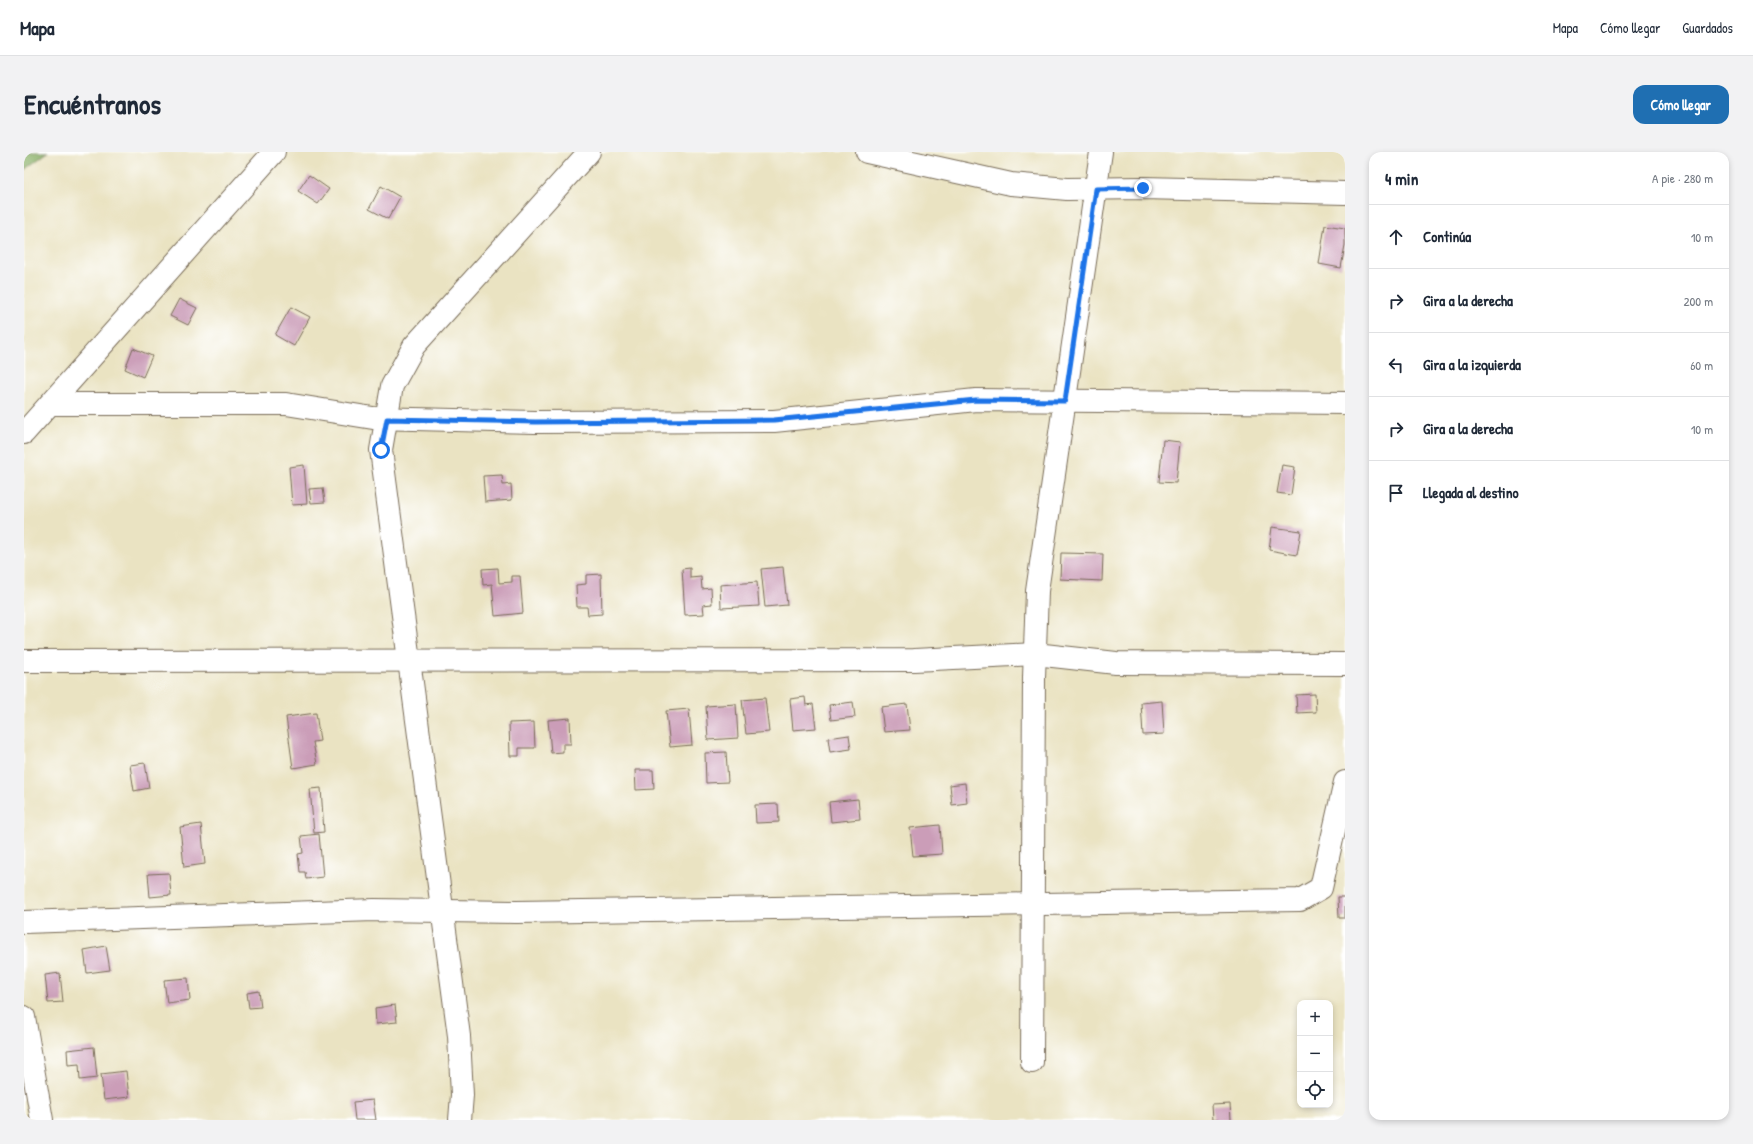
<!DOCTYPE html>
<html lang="es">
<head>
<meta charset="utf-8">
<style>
	:root { --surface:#fff; --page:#f2f2f3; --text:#1f2937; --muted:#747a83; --line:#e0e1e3; --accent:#1f6fb2 }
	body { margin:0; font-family:"Patrick Hand",sans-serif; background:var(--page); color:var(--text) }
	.controls { position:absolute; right:12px; bottom:12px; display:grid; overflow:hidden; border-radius:8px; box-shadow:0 2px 6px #0003 }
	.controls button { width:36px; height:36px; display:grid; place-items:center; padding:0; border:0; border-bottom:1px solid var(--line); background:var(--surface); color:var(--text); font:20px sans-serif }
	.stop { position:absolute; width:12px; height:12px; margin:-9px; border:3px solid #1a73e8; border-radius:50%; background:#fff }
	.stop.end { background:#1a73e8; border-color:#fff; box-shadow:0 1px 4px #0008 }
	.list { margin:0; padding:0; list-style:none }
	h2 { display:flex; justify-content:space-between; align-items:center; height:52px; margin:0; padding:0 16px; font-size:17px }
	h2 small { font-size:13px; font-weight:400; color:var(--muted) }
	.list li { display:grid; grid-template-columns:26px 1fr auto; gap:12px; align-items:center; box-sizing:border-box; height:64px; padding:0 16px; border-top:1px solid var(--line) }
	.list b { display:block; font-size:15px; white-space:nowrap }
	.list em { font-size:13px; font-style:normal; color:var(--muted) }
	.icon { flex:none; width:22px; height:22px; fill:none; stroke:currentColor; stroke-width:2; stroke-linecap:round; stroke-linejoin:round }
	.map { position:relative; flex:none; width:1321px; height:968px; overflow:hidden; border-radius:12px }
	header { display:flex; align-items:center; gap:24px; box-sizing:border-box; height:56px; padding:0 20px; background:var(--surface); border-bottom:1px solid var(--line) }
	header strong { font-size:19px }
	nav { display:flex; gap:22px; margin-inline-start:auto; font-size:14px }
	.intro { display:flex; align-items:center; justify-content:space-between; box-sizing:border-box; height:96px; padding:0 24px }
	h1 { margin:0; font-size:28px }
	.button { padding:10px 18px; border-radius:12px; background:var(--accent); color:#fff; font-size:14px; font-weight:700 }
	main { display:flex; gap:24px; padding:0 24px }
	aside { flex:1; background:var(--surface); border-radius:12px; box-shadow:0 2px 6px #0003 }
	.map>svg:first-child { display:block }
</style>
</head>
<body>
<header>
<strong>Mapa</strong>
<nav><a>Mapa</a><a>Cómo llegar</a><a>Guardados</a></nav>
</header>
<div class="intro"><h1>Encuéntranos</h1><a class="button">Cómo llegar</a></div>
<main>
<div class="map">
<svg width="1321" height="968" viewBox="0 0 1321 968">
	<rect width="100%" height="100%" fill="#fff"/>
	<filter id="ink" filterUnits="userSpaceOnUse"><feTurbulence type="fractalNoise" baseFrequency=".025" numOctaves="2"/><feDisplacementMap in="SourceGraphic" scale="8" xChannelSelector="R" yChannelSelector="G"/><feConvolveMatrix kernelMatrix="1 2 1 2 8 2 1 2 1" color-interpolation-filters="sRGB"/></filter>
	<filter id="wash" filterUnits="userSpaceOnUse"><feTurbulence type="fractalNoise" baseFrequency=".012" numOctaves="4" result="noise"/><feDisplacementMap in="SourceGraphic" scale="16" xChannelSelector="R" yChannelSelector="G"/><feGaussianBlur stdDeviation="0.9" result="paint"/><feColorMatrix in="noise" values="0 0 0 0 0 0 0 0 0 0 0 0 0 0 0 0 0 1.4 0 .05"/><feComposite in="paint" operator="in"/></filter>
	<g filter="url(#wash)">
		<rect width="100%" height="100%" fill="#eae3c2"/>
		<!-- forest -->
		<path fill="#86ae64" stroke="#606c41" d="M0,0H24L0,18Z"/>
		<g id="blocks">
			<!-- building -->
			<g fill="#cb9db8">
				<path d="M285,23L305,37L294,52L274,39Z"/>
				<path d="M357,34L376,45L364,67L345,57Z"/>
				<path d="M1301,73L1321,76V93L1317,116L1295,112Z"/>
				<path d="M155,147L173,156L164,173L146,164Z"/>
				<path d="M267,155L286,165L270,194L251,183Z"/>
				<path d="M109,196L128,204L119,225L101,217Z"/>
				<path d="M1139,288L1156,290L1152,331L1135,330Z"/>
				<path d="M280,313L283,352L268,353L265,315Z"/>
				<path d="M1258,313L1271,315L1267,343L1253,341Z"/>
				<path d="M478,323L479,333L487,332L488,348L461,350L459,324Z"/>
				<path d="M299,336L301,350L287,351L285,337Z"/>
				<path d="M1248,375L1277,379L1273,403L1245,398Z"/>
				<path d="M1037,401L1079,402L1078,429L1036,427Z"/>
				<path d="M759,415L763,453L741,455L737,417Z"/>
				<path d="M474,416L475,431L488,430V424H496L499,461L471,464L468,432L459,433L458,417Z"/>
				<path d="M666,416V426L677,425L678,437L687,436L688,452L679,453L680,462L661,463L658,417Z"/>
				<path d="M577,422L578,462L564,463L563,455H553L552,433L562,432V423Z"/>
				<path d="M733,430L735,454L697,456L696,433Z"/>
				<path d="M1291,542L1292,560L1273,561L1272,543Z"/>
				<path d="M781,545L782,553L789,552L792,576L769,578L766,547Z"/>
				<path d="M741,546L745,580L722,582L718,548Z"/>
				<path d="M1138,549L1140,582L1119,583L1117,551Z"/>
				<path d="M829,550L831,565L807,568L805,553Z"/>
				<path d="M712,552L714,586L684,588L682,554Z"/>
				<path d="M883,552L886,578L860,580L857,555Z"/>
				<path d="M665,557L668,593L646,595L642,559Z"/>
				<path d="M292,561L296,589L289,590L293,612L269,616L262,565Z"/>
				<path d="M546,566L547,592H539V600L527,601L524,568Z"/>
				<path d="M510,570L511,596H495V604H486L485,571Z"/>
				<path d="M825,583L827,597L806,600L804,586Z"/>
				<path d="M702,600L704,630L682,631L681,601Z"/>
				<path d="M121,611L125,636L110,639L106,613Z"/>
				<path d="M611,618H629L630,637L612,638Z"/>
				<path d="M941,631L943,651L928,653L926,633Z"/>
				<path d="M297,636L300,680L290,681L286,637Z"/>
				<path d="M834,647L836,667L807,670L805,650Z"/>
				<path d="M754,652L755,670L732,671L731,653Z"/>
				<path d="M177,672L181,712L160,715L156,675Z"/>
				<path d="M916,673L918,702L889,704L886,676Z"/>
				<path d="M295,682L299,725L282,727L281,720H276L274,702L279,701L277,684Z"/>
				<path d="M145,721L147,743L126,745L124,722Z"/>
				<path d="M1314,745H1321V766H1315Z"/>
				<path d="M82,794L86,818L63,821L60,798Z"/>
				<path d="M36,821L39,850L24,851L21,823Z"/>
				<path d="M164,826L166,848L143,851L140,828Z"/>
				<path d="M235,839L237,855L225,856L223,841Z"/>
				<path d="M371,853L373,870L352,872L351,856Z"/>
				<path d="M70,895L73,926L56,928L55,912L44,913L43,898Z"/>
				<path d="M102,919L105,945L80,948L77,922Z"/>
				<path d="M349,948L352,968H331L329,950Z"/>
				<path d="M1206,952L1207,968H1189L1188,953Z"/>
			</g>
		</g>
	</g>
	<g filter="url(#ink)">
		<use href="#blocks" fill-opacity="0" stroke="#786b57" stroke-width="1"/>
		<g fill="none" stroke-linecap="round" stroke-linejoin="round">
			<!-- minor casing -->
			<g stroke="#786b57" stroke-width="24">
				<g id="minor">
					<path d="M843,0L987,32L1043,37L1119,36L1321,41"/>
					<path d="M26,252H262L349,266L511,270L750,269L952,248L1321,251"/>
					<path d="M0,281L250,0"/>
					<path d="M0,509L890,508L1011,502L1092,511L1321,512"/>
					<path d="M0,770L350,758L492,760L1276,748L1297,736L1321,630"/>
					<path d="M0,865L18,968"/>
					<path d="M1008,910L1010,526L1013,439L1077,0"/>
					<path d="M436,968L438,943L435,884L357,298L368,234L390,194L565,0"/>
				</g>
			</g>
			<!-- minor -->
			<use href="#minor" stroke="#fff" stroke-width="22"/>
		</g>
	</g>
	<g fill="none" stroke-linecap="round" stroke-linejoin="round" filter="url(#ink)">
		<!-- route -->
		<path stroke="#1a73e8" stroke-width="5" d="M357,298L363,267L511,270L750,268L952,248L1041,249L1072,37L1119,36"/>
	</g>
</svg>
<div class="controls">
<button>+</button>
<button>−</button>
<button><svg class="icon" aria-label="locate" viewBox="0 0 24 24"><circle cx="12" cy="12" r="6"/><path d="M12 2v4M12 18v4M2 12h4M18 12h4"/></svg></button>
</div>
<div class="stop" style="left:357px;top:298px"></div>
<div class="stop end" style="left:1119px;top:36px"></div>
</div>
<aside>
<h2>4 min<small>A pie · 280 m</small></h2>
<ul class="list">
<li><svg class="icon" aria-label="ahead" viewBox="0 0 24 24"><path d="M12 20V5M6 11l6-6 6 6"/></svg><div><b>Continúa</b></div><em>10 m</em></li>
<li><svg class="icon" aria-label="right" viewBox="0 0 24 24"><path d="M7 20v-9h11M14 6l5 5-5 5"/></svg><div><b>Gira a la derecha</b></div><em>200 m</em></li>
<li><svg class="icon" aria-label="left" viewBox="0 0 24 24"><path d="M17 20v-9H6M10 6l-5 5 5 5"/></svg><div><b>Gira a la izquierda</b></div><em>60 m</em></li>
<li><svg class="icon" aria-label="right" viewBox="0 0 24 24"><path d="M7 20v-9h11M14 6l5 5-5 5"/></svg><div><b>Gira a la derecha</b></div><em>10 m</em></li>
<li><svg class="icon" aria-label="arrive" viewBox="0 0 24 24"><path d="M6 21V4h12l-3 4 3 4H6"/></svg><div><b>Llegada al destino</b></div></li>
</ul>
</aside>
</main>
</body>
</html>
